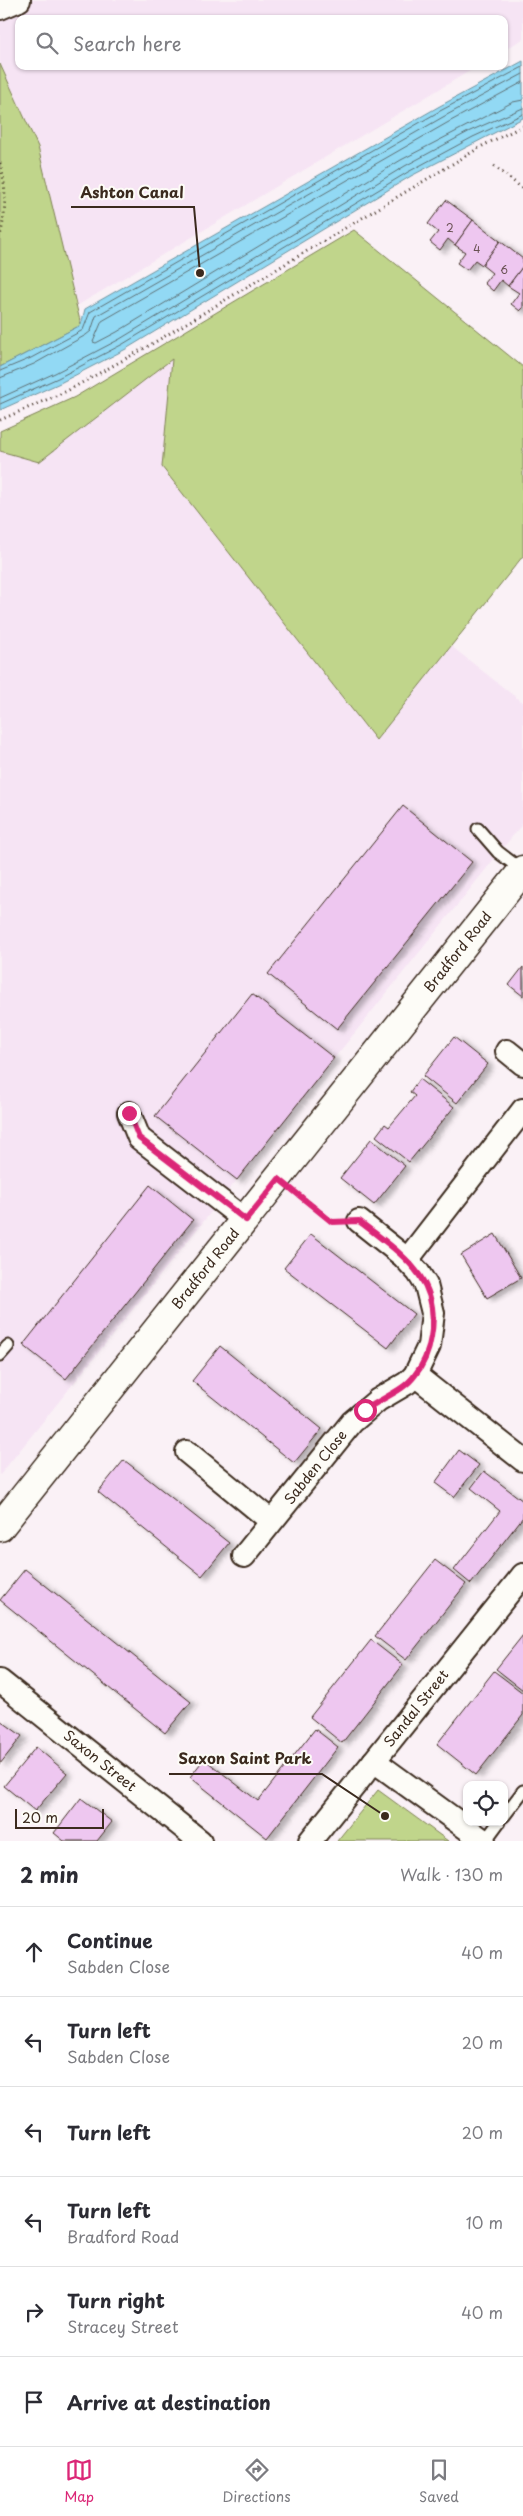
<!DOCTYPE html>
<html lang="en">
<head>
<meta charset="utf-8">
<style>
	:root { --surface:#fff; --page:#f7f7f7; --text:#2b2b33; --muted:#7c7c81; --line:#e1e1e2; --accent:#db2777 }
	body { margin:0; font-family:"Playpen Sans",sans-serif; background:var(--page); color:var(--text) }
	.controls { position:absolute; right:15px; bottom:15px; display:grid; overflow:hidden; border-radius:10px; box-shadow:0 1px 4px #0004 }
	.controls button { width:45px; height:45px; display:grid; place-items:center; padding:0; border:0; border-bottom:1px solid var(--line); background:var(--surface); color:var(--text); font:25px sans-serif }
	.scale { position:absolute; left:15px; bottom:12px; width:89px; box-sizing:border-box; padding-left:5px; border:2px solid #3b2a1e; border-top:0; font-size:14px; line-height:18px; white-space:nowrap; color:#3b2a1e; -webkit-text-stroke:4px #fdfcf7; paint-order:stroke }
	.stop { position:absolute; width:15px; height:15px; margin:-11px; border:4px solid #db2777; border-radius:50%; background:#fff }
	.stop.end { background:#db2777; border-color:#fff; box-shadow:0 1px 5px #0008 }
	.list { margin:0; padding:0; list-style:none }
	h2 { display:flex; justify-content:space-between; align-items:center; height:65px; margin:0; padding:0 20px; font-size:21px }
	h2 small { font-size:16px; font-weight:400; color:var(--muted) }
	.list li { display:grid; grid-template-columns:32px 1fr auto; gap:15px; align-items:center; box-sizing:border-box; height:90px; padding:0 20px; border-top:1px solid var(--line) }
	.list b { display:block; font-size:19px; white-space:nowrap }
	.list p { margin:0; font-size:16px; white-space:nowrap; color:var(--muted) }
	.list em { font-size:16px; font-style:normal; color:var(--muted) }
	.icon { flex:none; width:28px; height:28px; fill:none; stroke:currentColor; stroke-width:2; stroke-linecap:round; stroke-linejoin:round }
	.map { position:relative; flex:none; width:523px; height:1841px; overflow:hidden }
	.search { position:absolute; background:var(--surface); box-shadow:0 1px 4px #0004; left:15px; right:15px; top:15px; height:55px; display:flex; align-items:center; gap:12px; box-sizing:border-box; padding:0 18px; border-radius:10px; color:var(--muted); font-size:19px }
	.sheet { height:605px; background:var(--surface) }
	nav { display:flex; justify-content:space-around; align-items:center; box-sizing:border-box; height:70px; border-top:1px solid var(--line); background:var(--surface); font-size:14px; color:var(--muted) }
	nav a { display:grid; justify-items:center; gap:2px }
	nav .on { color:var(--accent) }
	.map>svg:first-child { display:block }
</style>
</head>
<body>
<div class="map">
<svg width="523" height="1841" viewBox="0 0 523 1841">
	<defs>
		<filter id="shadow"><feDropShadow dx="5.5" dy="3" stdDeviation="2.5" flood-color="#0004"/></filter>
	</defs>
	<rect width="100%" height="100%" fill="#faf1f6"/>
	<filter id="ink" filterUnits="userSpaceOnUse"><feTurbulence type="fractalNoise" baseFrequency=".02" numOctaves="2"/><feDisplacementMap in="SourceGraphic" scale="10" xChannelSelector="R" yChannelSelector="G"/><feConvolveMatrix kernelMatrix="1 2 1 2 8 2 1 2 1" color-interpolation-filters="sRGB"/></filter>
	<g filter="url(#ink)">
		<!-- built -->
		<g fill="#f6e4f4">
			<path d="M0,0H523V39L504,50V19H19V66H478L75,307L38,147L0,63Z"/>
			<path d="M172,358L162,467L376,740L451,646L523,703V823L0,1475V451L39,462Z"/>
		</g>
		<!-- green -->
		<g fill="#c0d58b" stroke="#7e8054">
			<path d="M0,64L38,147L81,325L0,367Z"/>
			<path d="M354,230L523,367V556L376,740L162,467L172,359L39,462L0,451V431L75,397Z"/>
			<path d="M378,1790L448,1841H337Z"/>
		</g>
		<!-- water -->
		<path fill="#92d9f4" stroke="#6f939e" d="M523,61V118L411,176L126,349L60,383L0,410V367L81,325L85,309L438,107Z"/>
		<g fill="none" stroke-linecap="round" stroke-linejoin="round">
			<!-- shore -->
			<g stroke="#5e7074" stroke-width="1">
				<path d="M523,82L447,123L102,321L93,342L96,343L117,332L401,160L513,102L523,100"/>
				<path d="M0,371L31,358L83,330L90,312L440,111L523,67"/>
				<path d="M0,378L34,364L86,335L91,331L96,316L443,117L523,74"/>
				<path d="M0,398L55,373L120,339L405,166L470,131L523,108"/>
				<path d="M0,404L58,378L123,344L408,172L473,137L523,114"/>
			</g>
		</g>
		<!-- building -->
		<g fill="#eec7f0" stroke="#3b2a1e" filter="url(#shadow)">
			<path d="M446,200L473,220L455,245L448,239L440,250L430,242L438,232L428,224Z"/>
			<path d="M473,220L500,241L482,265L475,260L467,270L457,263L465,252L455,245Z"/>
			<path d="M500,241L523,259V266L508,286L501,280L493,291L484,283L492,273L482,265Z"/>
			<path d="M523,266V308L520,311L511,304L519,293L508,286Z"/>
			<path d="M403,806L472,862L337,1029L268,974Z"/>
			<path d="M523,967V996L509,985Z"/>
			<path d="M252,994L334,1058L237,1180L155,1116Z"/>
			<path d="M454,1037L488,1064L457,1103L423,1076Z"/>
			<path d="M419,1079L454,1107L409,1162L376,1136L385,1124L389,1127L415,1096L410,1092Z"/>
			<path d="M371,1139L405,1166L374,1205L340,1178Z"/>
			<path d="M150,1185L193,1220L66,1379L23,1345Z"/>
			<path d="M311,1234L414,1314L388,1348L284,1268Z"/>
			<path d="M495,1234L521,1278L487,1298L461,1255Z"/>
			<path d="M220,1346L322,1429L294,1463L192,1381Z"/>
			<path d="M459,1450L479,1465L454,1497L435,1483Z"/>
			<path d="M124,1460L229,1543L202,1576L98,1492Z"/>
			<path d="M484,1471L523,1501V1517L471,1584L454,1570L500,1511L471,1488Z"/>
			<path d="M435,1560L466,1584L406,1660L375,1636Z"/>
			<path d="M25,1569L191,1702L165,1733L0,1600Z"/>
			<path d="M523,1635V1690L496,1669Z"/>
			<path d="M371,1640L403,1665L342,1743L310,1717Z"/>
			<path d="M494,1671L523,1693V1715L476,1775L437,1744Z"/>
			<path d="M0,1720L22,1736L0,1764Z"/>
			<path d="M315,1729L338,1747L267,1838L190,1777L204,1759L258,1801Z"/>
			<path d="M36,1747L67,1773L35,1811L4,1786Z"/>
			<path d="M81,1798L112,1822L97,1841H64L54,1833Z"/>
		</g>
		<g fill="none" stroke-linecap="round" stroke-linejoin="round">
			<!-- lane casing -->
			<g stroke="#3b2a1e" stroke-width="15">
				<g id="lane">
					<path d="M478,829L498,852L523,871"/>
					<path d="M0,1355L8,1346"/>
					<path d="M504,1816L523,1791"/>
					<path d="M485,1841L499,1822"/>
				</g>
			</g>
			<!-- street casing -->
			<g stroke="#3b2a1e" stroke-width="26">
				<g id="street">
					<path d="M0,8L19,0"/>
					<path d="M507,1051L523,1064"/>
					<path d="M129,1113L139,1138L245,1220"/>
					<path d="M407,1260L523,1110"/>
					<path d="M415,1375L523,1460"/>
					<path d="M187,1452L271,1521"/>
					<path id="s1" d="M244,1556L352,1422L378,1400L407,1383L415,1375L429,1346L433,1313L426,1285L418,1272L403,1256L359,1221"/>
					<path id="s2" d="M0,1681L200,1841"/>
					<path d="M374,1761L484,1841"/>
					<path id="s3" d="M310,1841L523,1575"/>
				</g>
			</g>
			<!-- secondary casing -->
			<g stroke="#3b2a1e" stroke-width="31">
				<g id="secondary">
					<path id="s4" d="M0,1527L523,870"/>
				</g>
			</g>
			<!-- path -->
			<g stroke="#3b2a1e" stroke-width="3" stroke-dasharray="1 4" stroke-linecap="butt">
				<path d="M0,163C7,186 6,213 0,236"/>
				<path d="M494,166L523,189"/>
				<path d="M0,420L67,391L145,348L484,145L523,126"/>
				<path d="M301,1196L333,1222"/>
			</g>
			<!-- lane -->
			<use href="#lane" stroke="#fdfcf7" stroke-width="11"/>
			<!-- street -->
			<use href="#street" stroke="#fdfcf7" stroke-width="22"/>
			<!-- secondary -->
			<use href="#secondary" stroke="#fdfcf7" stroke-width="28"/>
		</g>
	</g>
	<g fill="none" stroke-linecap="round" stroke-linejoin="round" filter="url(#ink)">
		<!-- route -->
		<path stroke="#db2777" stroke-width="6" d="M129,1113L139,1138L246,1220L279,1179L332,1222L359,1221L363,1224C402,1255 442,1279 431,1337C429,1350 424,1364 415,1375C404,1391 381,1398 365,1410"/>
	</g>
	<g text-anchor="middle" stroke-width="4" stroke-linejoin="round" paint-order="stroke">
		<!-- number labels -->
		<g font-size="11" fill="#685152">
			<text x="450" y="232">2</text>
			<text x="477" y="253">4</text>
			<text x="504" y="274">6</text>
		</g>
		<!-- street labels -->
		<g font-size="14" fill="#3b2a1e" stroke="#fdfcf7">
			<text dy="5" stroke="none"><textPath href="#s4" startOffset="735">Bradford Road</textPath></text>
			<text dy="5" stroke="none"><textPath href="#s4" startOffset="330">Bradford Road</textPath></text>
			<text dy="5" stroke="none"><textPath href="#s1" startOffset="114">Sabden Close</textPath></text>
			<text dy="5" stroke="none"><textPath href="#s3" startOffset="170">Sandal Street</textPath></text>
			<text dy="5" stroke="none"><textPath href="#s2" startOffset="128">Saxon Street</textPath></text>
		</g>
	</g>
	<!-- callouts -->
	<path fill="none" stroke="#3b2a1e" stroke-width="2" d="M200 273L194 207H71M385 1816L322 1774H169"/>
	<g fill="#3b2a1e" stroke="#fdfcf7" stroke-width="2">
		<circle cx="200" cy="273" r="5"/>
		<circle cx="385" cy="1816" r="5"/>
	</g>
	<g font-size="15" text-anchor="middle" font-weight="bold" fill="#3b2a1e" stroke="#fdfcf7" stroke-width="4" stroke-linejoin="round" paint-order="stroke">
		<text x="132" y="198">Ashton Canal</text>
		<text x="245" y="1764">Saxon Saint Park</text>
	</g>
</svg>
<div class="controls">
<button><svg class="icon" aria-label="locate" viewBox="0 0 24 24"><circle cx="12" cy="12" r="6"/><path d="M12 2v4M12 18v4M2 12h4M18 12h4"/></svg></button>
</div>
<div class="scale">20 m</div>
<div class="stop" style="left:365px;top:1410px"></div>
<div class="stop end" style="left:129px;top:1113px"></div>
<div class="search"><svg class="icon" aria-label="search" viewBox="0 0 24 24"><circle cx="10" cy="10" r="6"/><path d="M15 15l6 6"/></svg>Search here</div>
</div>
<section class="sheet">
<h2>2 min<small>Walk · 130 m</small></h2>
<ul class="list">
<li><svg class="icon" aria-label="ahead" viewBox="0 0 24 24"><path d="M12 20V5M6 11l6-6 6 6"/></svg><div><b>Continue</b><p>Sabden Close</p></div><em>40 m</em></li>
<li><svg class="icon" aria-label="left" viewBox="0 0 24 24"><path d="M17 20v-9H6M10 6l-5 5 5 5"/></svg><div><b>Turn left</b><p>Sabden Close</p></div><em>20 m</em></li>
<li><svg class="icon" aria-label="left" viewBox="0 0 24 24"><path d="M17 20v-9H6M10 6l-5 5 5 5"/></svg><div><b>Turn left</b></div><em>20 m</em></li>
<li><svg class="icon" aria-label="left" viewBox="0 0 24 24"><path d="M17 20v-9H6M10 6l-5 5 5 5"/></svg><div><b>Turn left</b><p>Bradford Road</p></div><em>10 m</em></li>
<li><svg class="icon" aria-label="right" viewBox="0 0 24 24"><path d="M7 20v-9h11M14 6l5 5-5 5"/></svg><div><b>Turn right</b><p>Stracey Street</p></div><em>40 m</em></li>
<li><svg class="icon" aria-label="arrive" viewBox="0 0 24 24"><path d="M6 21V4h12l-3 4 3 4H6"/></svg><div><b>Arrive at destination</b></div></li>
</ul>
</section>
<nav>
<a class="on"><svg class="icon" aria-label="map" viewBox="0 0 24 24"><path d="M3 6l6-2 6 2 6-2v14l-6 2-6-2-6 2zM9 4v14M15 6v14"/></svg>Map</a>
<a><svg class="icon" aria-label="directions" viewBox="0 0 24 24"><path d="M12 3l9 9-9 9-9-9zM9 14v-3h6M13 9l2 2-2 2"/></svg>Directions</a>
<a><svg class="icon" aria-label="saved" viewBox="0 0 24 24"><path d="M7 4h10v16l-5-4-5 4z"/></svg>Saved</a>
</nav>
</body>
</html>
